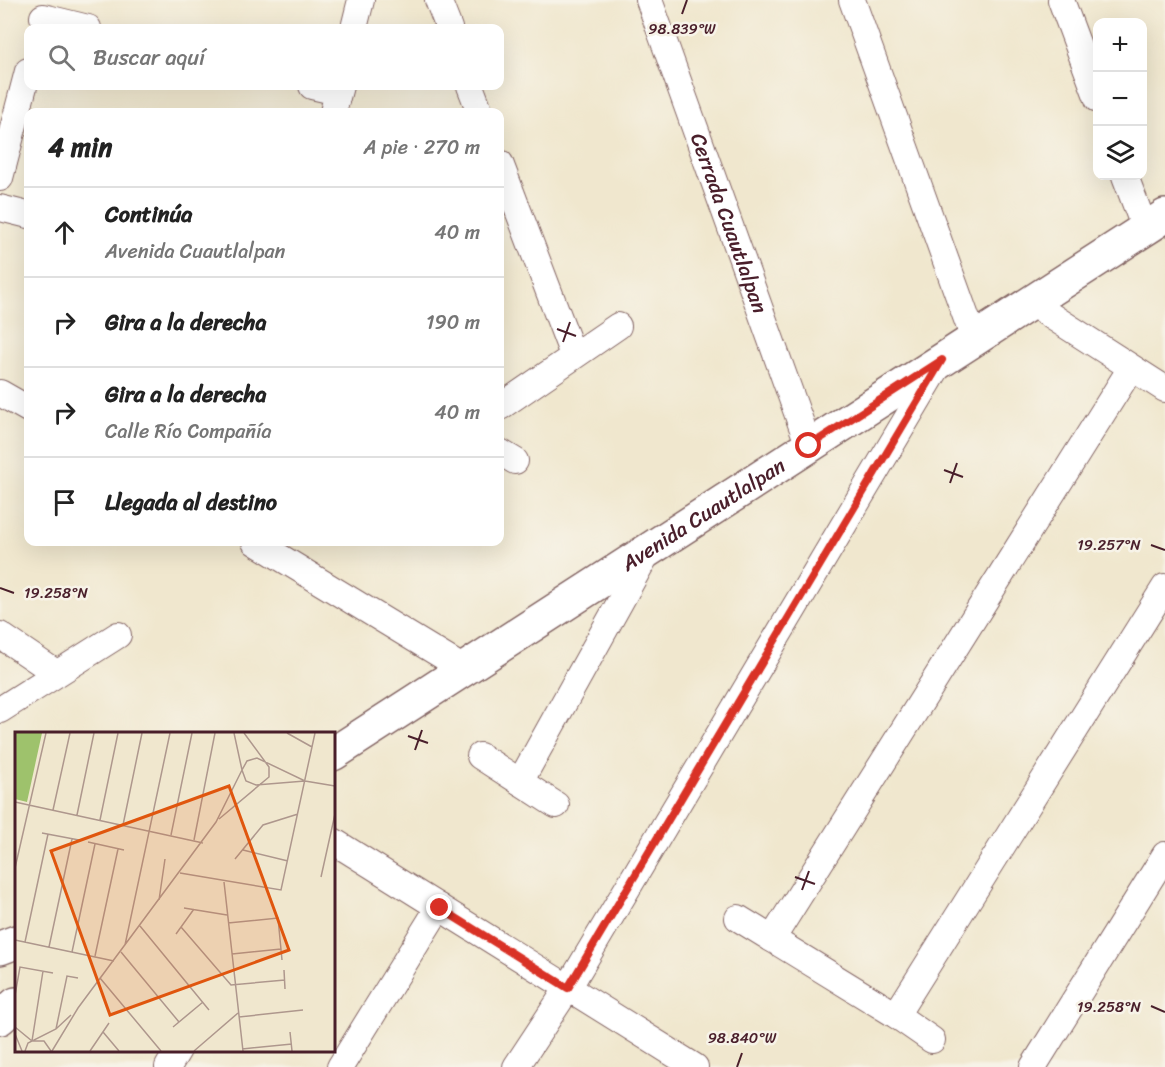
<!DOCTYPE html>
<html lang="es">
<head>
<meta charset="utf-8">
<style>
	:root { --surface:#fff; --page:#f2f2f2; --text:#222; --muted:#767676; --line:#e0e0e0 }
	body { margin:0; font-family:Sriracha,sans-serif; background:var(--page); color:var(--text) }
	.controls { position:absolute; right:18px; top:18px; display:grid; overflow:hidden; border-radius:12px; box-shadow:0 6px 24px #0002 }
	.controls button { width:54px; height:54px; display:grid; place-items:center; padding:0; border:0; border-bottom:2px solid var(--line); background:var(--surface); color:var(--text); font:30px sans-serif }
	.stop { position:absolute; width:18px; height:18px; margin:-14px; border:4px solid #d93025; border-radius:50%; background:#fff }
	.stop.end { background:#d93025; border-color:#fff; box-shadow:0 2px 6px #0008 }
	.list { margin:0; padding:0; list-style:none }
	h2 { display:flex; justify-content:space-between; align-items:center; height:78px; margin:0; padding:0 24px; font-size:26px }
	h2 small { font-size:20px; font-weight:400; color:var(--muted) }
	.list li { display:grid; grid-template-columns:39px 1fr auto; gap:18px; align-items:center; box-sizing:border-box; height:90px; padding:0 24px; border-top:2px solid var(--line) }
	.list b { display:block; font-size:22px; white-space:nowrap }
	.list p { margin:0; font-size:20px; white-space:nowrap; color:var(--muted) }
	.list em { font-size:20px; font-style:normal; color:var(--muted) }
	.icon { flex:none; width:33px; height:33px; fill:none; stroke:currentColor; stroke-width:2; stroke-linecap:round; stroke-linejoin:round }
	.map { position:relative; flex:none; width:1165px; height:1067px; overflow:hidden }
	.search { position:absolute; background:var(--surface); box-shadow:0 6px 24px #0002; left:24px; top:24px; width:480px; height:66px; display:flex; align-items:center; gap:15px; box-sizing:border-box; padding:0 21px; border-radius:12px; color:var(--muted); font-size:22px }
	.panel { position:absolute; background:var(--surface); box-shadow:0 6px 24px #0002; left:24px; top:108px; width:480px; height:438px; border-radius:12px }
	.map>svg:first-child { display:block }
</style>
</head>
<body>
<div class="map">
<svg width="1165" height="1067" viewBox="0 0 1165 1067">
	<rect width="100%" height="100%" fill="#f7f3e8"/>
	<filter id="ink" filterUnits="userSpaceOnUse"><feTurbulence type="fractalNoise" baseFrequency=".0167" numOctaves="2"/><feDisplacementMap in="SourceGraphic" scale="12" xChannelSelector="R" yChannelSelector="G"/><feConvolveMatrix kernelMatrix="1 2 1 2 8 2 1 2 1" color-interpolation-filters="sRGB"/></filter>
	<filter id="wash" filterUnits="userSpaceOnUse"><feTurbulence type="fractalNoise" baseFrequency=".008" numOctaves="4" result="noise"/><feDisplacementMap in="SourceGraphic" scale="24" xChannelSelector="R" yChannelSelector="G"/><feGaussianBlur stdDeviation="1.35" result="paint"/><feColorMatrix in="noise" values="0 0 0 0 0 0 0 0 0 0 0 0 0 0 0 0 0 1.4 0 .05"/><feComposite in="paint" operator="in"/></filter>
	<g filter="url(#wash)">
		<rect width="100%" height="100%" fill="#f0e7ce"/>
	</g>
	<g filter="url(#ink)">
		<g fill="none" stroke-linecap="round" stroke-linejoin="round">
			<!-- street casing -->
			<g stroke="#846564" stroke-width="28">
				<g id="street">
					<path d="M438,0L449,28"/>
					<path id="s1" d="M649,0L809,446"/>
					<path d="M852,0L974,339"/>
					<path d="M1061,0L1098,99"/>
					<path d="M43,17L88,28"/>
					<path d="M354,28L361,0"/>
					<path d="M312,86L338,92"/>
					<path d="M470,86L480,112"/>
					<path d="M333,112L340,86"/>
					<path d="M500,163L573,355"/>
					<path d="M1125,176L1145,229"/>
					<path d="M0,178L28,71"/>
					<path d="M0,208L28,215"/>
					<path d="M1031,303L1165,389"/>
					<path d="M0,393L28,409"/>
					<path d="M500,407L618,326"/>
					<path d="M500,452L515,461"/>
					<path d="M255,542L464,669"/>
					<path d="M0,635L56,673"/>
					<path d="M0,710L118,635"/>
					<path d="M480,756L556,805"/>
					<path d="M520,782L649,550"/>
					<path d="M333,841L695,1067"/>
					<path d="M738,918L896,1015L932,1040"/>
					<path d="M772,939L1131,368"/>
					<path d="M896,1015L1165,587"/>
					<path d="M168,1067L178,1050"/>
					<path d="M340,1067L439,907"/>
					<path d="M516,1067L568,988L940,363"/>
					<path d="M1033,1067L1165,855"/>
				</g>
			</g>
			<!-- secondary casing -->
			<g stroke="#846564" stroke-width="36">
				<g id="secondary">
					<path id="s2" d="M333,754L1165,216"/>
					<path d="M0,948L16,942"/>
					<path d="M0,1018L16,1004"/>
				</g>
			</g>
			<!-- street -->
			<use href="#street" stroke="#fff" stroke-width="26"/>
			<!-- secondary -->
			<use href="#secondary" stroke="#fff" stroke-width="33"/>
		</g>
	</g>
	<g fill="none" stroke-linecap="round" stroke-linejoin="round" filter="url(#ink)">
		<!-- route -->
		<path stroke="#d93025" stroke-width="8" d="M440,908L568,988L942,360L809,446"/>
	</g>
	<!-- ticks -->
	<path fill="none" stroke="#4a1f2b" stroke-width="2" d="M682,14L687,0M557,329L576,336M563,342L570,322M944,470L963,477M950,483L957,463M1151,545L1165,550M0,588L14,593M408,736L428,743M415,750L422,730M795,877L815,884M802,890L809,871M1151,1006L1165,1012M737,1067L742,1053"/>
	<g text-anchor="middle" stroke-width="5" stroke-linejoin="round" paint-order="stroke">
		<!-- street labels -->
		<g font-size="21" fill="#4a1f2b" stroke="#f7f3e8">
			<text dy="7" stroke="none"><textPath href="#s1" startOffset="237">Cerrada Cuautlalpan</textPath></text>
			<text dy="7" stroke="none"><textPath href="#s2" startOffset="441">Avenida Cuautlalpan</textPath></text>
		</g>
	</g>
	<!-- overview -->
	<g transform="translate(15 732)">
		<rect width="320" height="320" fill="#f0e7ce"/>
		<path d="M0,1H27L12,70L0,67Z" fill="#9ec26c"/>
		<path fill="none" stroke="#ae978d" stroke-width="1.5" d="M272,1L297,15M290,49L241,53L231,49L227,38L232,29L242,26L290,49L320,54M0,70L188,111M38,78L55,1M62,83L79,1M204,87L254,45V35L229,1M85,88L103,1M108,93L127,1M27,101L64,108M156,103L177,1M179,108L200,1M73,110L109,118M228,118L273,129M220,127L248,93L283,82M0,136L31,1M165,141L266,158L300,1M306,145L320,82M209,150L228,319M144,168L150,127M169,176L212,183M213,191L263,186L267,228M125,194L194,278M166,195L216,253L270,248M161,202L179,177M0,208L99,229M10,210L33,102M110,213L155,1M34,215L57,107M57,220L80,112M106,220L164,290M217,222L266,217M80,224L103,117M269,238L270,257M85,246L146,319M0,263L5,235L38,241M224,285L288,278M0,295L17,309H29L36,319M158,295L188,270M41,297L52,244L63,246M88,300L104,319M275,300L277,319M0,302L7,319M17,309L28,239M227,317L277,312M10,319L13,311L41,297L56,283M37,319L63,276L201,90L227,38L219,1M75,319L94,291M179,319L223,281"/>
		<path fill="#e0560e" fill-opacity="0.15" stroke="#e0560e" stroke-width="3" d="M214,54L274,218L95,283L36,119Z"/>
		<rect width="320" height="320" fill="none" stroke="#4a1f2b" stroke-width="3"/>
	</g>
	<g font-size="15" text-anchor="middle" fill="#4a1f2b" stroke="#f7f3e8" stroke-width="5" stroke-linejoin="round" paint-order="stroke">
		<text x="682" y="34">98.839°W</text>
		<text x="1109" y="550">19.257°N</text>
		<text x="56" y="598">19.258°N</text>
		<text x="1109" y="1012">19.258°N</text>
		<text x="742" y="1043">98.840°W</text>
	</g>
</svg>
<div class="controls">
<button>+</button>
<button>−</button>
<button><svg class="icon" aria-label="layers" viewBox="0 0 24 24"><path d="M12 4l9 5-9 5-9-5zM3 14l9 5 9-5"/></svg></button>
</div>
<div class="stop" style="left:809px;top:446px"></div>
<div class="stop end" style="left:440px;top:908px"></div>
<div class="search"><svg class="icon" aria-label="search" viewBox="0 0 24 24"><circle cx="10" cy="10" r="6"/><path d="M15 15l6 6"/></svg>Buscar aquí</div>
<section class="panel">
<h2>4 min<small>A pie · 270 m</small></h2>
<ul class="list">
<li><svg class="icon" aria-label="ahead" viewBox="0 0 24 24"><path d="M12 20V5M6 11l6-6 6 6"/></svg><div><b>Continúa</b><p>Avenida Cuautlalpan</p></div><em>40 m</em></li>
<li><svg class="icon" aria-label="right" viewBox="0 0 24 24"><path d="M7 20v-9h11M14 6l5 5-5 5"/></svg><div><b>Gira a la derecha</b></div><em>190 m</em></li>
<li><svg class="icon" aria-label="right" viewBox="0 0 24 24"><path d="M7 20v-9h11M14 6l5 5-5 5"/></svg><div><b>Gira a la derecha</b><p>Calle Río Compañía</p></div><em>40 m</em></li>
<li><svg class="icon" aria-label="arrive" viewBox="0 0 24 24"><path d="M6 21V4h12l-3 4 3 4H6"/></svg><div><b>Llegada al destino</b></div></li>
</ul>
</section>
</div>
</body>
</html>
